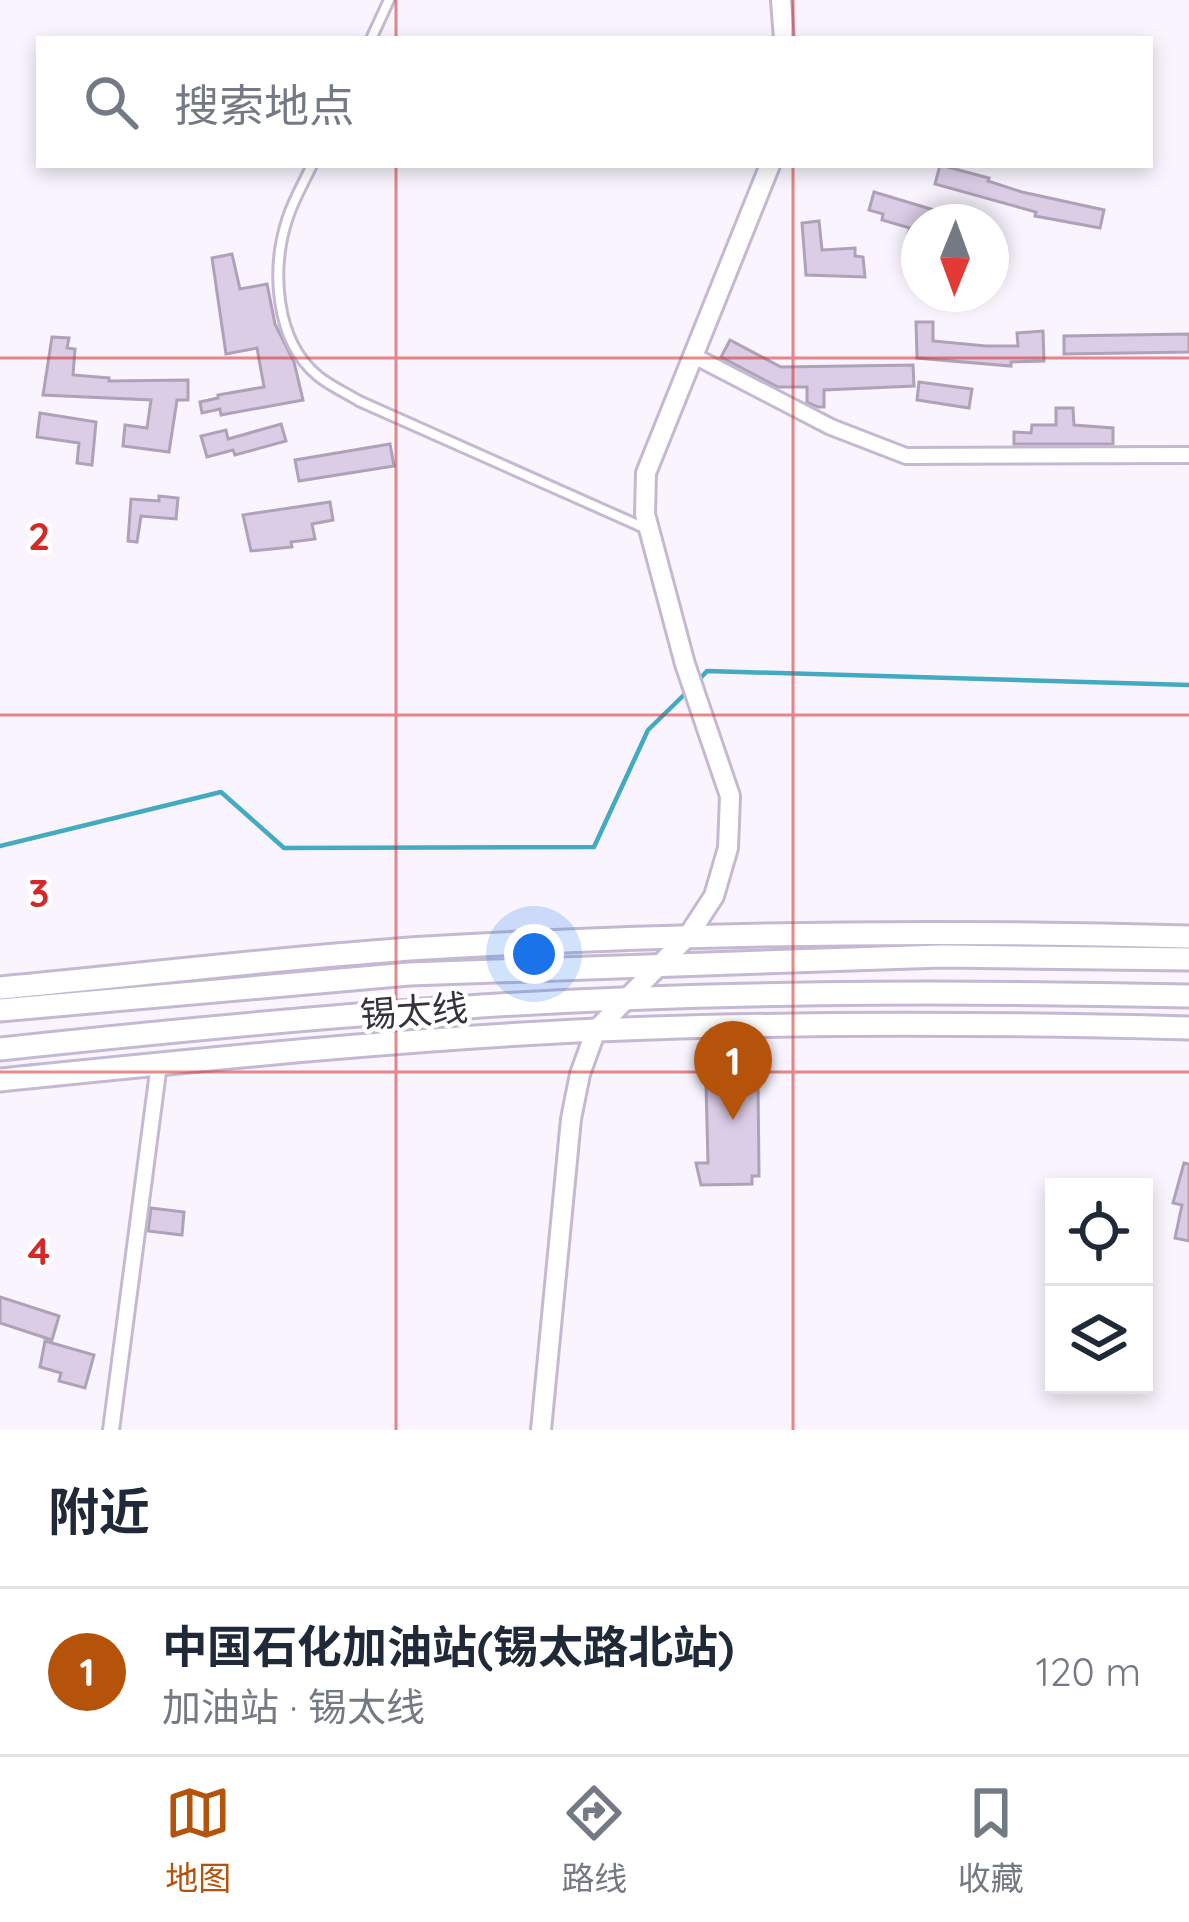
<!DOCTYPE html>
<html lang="zh">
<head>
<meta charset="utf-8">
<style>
	:root { --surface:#fff; --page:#f6f6f7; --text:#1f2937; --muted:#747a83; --line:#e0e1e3; --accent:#b45309 }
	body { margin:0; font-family:Quicksand,"Noto Sans SC",sans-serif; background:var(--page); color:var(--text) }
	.controls { position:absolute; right:36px; bottom:36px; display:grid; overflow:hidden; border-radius:0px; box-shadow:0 6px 18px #0003 }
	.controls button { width:108px; height:108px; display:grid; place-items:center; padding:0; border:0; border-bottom:3px solid var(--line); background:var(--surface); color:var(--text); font:60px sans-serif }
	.compass { position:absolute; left:901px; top:204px; width:108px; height:108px; border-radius:50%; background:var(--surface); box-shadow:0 6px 18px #0003; rotate:181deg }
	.you { position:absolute; left:534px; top:954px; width:42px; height:42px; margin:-30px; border:9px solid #fff; border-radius:50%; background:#1a73e8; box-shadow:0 0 0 18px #1a73e833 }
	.badge { display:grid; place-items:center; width:78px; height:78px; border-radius:50%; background:var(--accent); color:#fff; font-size:39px; font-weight:700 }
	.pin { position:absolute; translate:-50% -99px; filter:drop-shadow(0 3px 6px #0008) }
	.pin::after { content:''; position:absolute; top:63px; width:42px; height:36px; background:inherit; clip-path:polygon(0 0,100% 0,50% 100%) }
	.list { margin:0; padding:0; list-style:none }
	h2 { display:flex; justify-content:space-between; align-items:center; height:156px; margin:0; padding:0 48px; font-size:51px }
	h2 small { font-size:39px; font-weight:400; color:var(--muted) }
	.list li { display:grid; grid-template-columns:78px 1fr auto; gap:36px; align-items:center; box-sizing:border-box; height:168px; padding:0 48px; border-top:3px solid var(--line) }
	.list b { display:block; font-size:45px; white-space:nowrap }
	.list p { margin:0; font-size:39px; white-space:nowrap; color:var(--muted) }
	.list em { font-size:39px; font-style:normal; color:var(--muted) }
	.icon { flex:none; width:66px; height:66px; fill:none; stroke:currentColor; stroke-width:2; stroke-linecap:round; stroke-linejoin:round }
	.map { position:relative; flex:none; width:1189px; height:1430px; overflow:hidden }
	.search { position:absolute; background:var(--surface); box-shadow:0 6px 18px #0003; left:36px; right:36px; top:36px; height:132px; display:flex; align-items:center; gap:30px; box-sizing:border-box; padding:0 42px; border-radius:0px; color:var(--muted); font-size:45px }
	.sheet { height:324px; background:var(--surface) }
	nav { display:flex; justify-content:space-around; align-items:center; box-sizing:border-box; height:168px; border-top:3px solid var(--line); background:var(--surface); font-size:33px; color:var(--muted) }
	nav a { display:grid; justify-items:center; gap:6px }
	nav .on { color:var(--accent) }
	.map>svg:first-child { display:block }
</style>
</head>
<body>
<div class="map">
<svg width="1189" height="1430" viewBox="0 0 1189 1430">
	<rect width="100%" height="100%" fill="#f9f4fe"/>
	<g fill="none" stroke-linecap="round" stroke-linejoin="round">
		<!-- stream -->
		<g stroke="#43aac0" stroke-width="4.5">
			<path d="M696,683L707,671L1189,685"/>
			<path d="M0,846L221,792L284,848L594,847L648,730L688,691"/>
		</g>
	</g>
	<!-- building -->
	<g fill="#dbcde6" stroke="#aea1b8" stroke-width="3">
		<path d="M940,165L989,178L988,181L1022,192L1104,210L1100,228L1035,216L1036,212L935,184Z"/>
		<path d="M874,192L964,219L963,222H919V243L906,240L910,228L882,220L883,214L869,210Z"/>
		<path d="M819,221L822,250L855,248V256L863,257L865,277L806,275L802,223Z"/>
		<path d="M232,254L240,289L267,284L275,324L294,362L303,400L221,415L220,409L202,413L200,402L218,398V395L264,387L257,348L226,354L212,258Z"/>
		<path d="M916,322H933V341L986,346H1018L1017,333L1043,331L1044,361L1011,362V366L917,358Z"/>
		<path d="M1189,334V352L1064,354V336Z"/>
		<path d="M52,337L69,338L67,348L75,349L73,375L109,378V381L188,380V400H177L169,452L123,446L125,425L147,428L151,400L43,395Z"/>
		<path d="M730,340L781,367L913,365L914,386L824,390V407H818L807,402V387H778L721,357Z"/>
		<path d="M919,382L972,389L969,408L917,400Z"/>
		<path d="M1056,408H1073L1074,425L1113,428V444H1014V432L1031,433L1032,425H1056Z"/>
		<path d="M40,413L96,422L92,465L77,463L79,443L37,437Z"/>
		<path d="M281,424L286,441L235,455L233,450L207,457L201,436L226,430L228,439Z"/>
		<path d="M390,444L394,466L299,481L295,460Z"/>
		<path d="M159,496L178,498L176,519L141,516L137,542L128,541L131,499L159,501Z"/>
		<path d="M330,502L333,520L312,524L315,539L291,542L292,547L251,551L243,515Z"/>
		<path d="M758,1083L759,1176H752V1184L701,1185L696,1163H708L706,1084Z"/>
		<path d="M1184,1163L1189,1164V1241L1175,1238L1182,1205L1173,1203Z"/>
		<path d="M151,1208L184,1212L182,1235L148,1231Z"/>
		<path d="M0,1297L59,1316L52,1340L0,1323Z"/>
		<path d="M45,1341L94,1355L85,1388L59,1381L61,1373L40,1367Z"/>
	</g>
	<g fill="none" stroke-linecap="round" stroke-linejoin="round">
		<!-- service casing -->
		<g stroke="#c4b9d1" stroke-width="14">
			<g id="service">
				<path d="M371,39L389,0"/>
				<path d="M312,165C304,182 294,199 288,217C271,267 274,340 318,376C330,386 346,393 359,401L649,530"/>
			</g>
		</g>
		<!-- minor casing -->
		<g stroke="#c4b9d1" stroke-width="20">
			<g id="minor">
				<path d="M694,356L831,427L906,456L1189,455"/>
				<path d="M111,1430L159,1064"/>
			</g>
		</g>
		<!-- tertiary casing -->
		<g stroke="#c4b9d1" stroke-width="24">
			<g id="tertiary">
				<path d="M781,0L784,39"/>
				<path d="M541,1430L571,1119L580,1074L596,1030L688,936L714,896L728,848L730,796L685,664L645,514L646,473L770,165"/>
			</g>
		</g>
		<!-- secondary casing -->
		<g stroke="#c4b9d1" stroke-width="27">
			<g id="secondary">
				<path d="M0,988C142,975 284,957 426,948C680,933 934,930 1189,937"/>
				<path d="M0,1080C199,1060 398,1039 598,1030C795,1022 992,1023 1189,1028"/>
			</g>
		</g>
		<!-- primary casing -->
		<g stroke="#c4b9d1" stroke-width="27">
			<g id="primary">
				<path d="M0,1010L409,974L942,956L1189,959"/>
				<path d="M0,1049C151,1033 302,1018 453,1008C698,991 943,991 1189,996"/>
			</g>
		</g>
		<!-- service -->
		<use href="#service" stroke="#fff" stroke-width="8"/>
		<!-- minor -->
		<use href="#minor" stroke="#fff" stroke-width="14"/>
		<!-- tertiary -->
		<use href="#tertiary" stroke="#fff" stroke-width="18"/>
		<!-- secondary -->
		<use href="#secondary" stroke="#fff" stroke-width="21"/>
		<!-- primary -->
		<use href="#primary" stroke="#fff" stroke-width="21"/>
	</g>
	<!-- grid -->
	<path fill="none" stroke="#d62828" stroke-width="3" stroke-opacity="0.55" d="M396,0V39M793,0V39M396,165V1430M793,165V1430M0,358H1189M0,715H1189M0,1072H1189"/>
	<g text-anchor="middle" stroke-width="9" stroke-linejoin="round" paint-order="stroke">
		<!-- street labels -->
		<g font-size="36" fill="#36323b" stroke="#fff">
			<text transform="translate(414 1011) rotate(-4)" y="13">锡太线</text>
		</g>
	</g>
	<g font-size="39" text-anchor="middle" font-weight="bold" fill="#d62828" stroke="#fff" stroke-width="9" stroke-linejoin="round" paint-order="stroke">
		<text x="39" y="550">2</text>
		<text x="39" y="907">3</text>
		<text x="39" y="1265">4</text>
	</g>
</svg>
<div class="controls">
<button><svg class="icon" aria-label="locate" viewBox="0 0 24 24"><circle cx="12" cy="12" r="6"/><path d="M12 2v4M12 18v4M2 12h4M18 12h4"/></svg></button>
<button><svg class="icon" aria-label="layers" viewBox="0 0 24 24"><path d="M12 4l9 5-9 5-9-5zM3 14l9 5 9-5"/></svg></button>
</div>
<svg class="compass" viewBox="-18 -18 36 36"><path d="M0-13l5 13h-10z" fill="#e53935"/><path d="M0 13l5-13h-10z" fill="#747a83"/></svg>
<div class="you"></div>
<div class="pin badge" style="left:733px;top:1120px">1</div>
<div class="search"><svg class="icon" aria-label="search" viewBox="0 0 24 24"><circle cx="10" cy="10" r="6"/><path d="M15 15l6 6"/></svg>搜索地点</div>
</div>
<section class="sheet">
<h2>附近<small></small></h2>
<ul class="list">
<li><span class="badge">1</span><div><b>中国石化加油站(锡太路北站)</b><p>加油站 · 锡太线</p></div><em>120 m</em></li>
</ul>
</section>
<nav>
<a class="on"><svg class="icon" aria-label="map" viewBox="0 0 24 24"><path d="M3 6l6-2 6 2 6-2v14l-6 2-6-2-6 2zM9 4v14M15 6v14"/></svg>地图</a>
<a><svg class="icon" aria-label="directions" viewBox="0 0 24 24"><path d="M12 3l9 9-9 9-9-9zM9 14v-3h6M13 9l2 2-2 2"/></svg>路线</a>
<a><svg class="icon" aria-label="saved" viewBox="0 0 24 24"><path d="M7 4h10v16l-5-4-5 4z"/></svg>收藏</a>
</nav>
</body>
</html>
